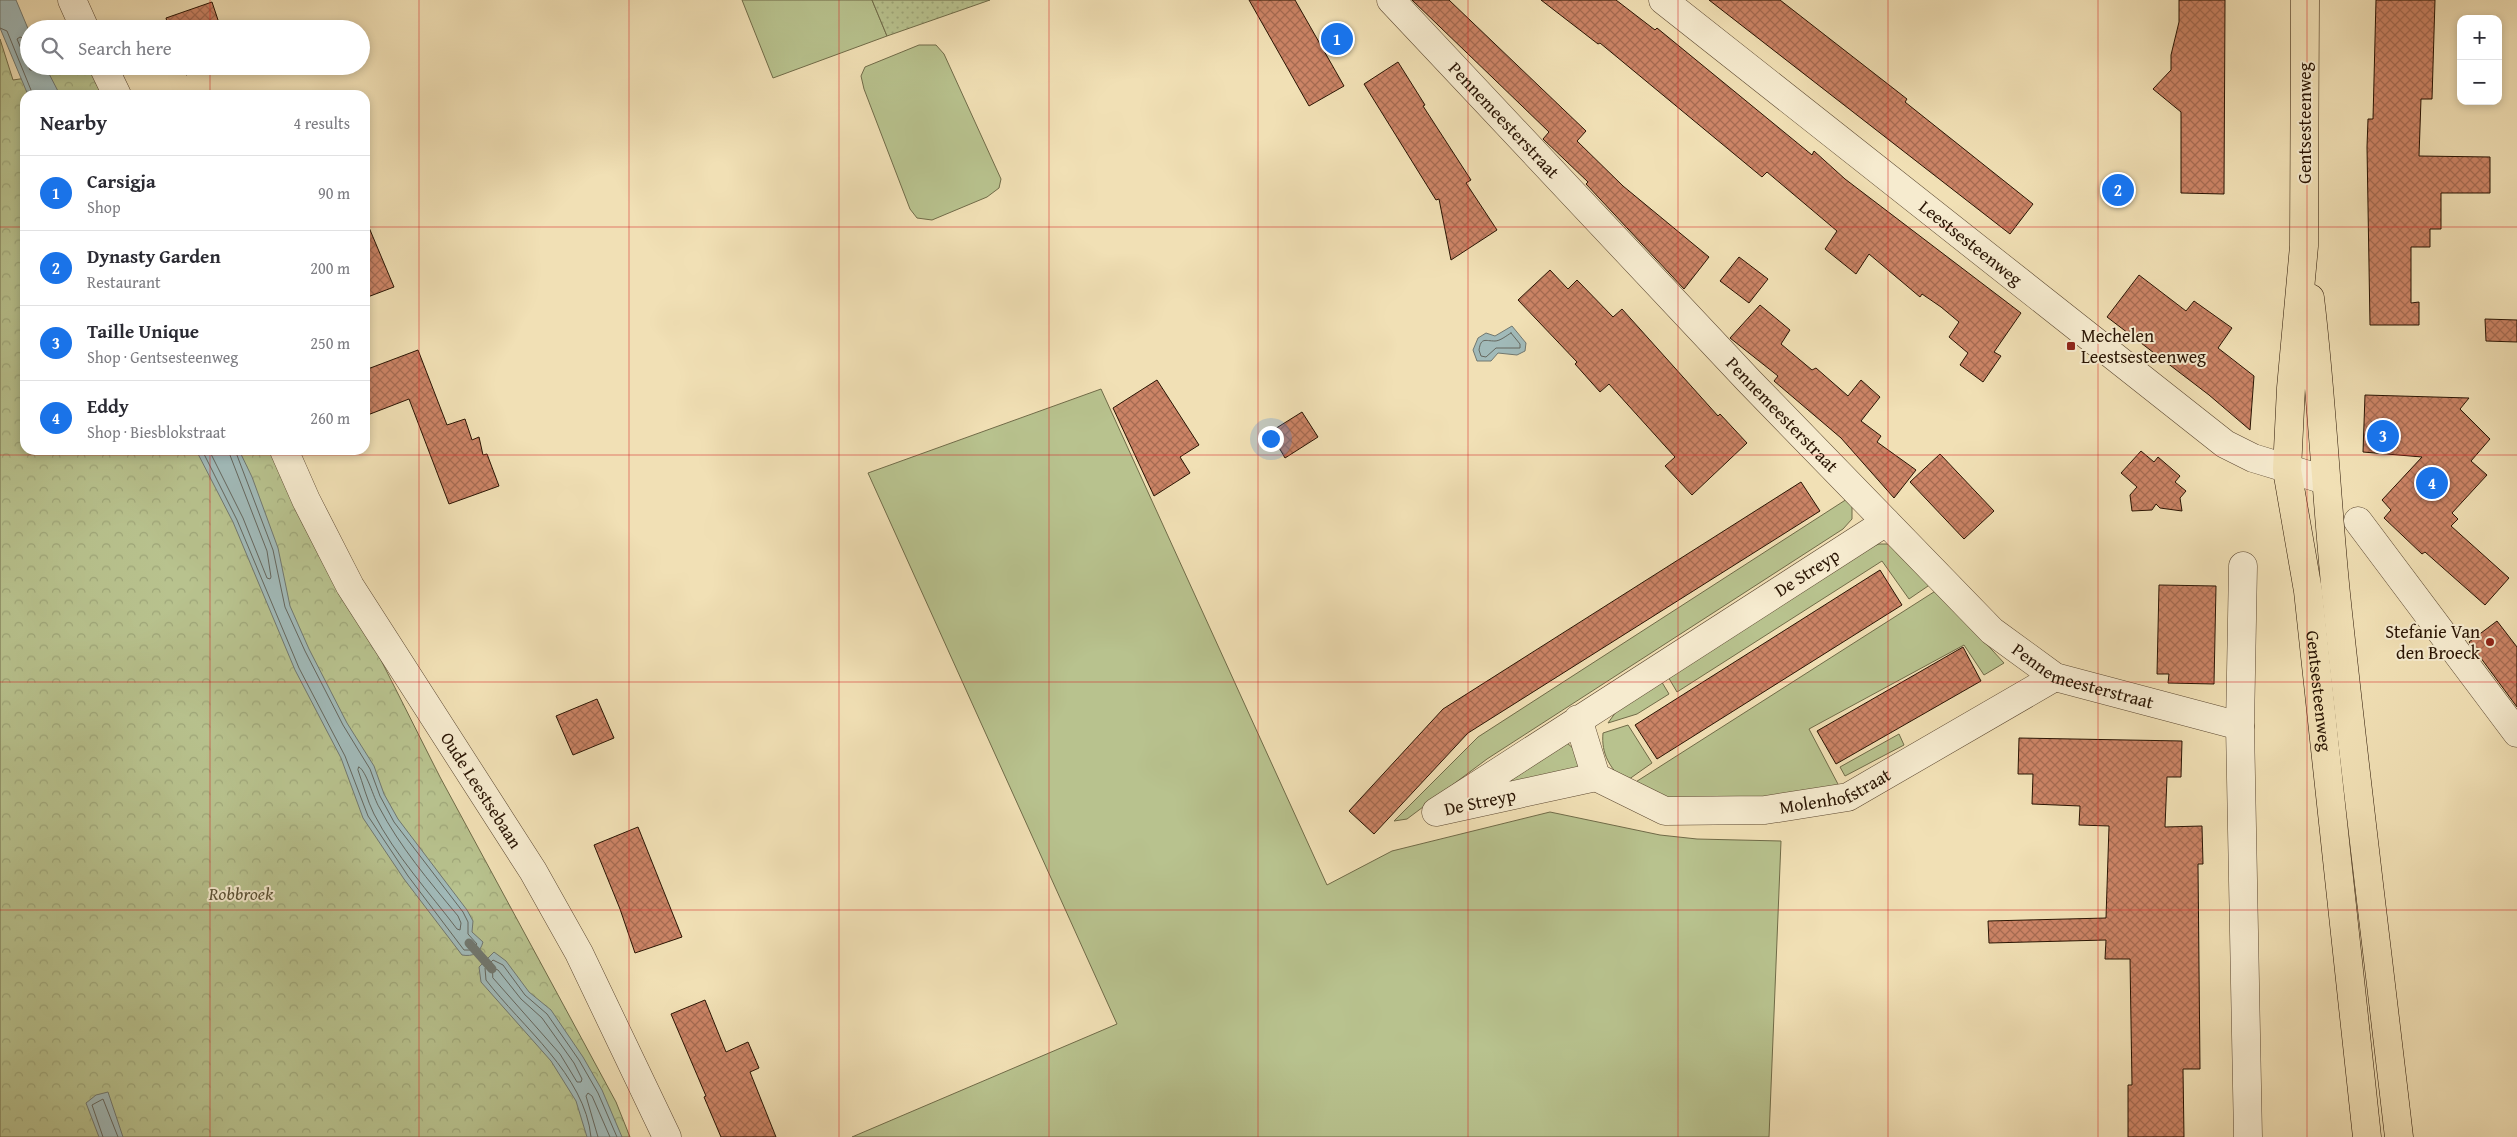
<!DOCTYPE html>
<html lang="en">
<head>
<meta charset="utf-8">
<style>
	:root { --surface:#fff; --page:#f2f2f3; --text:#2b2b33; --muted:#7c7c81; --line:#e1e1e2; --accent:#1a73e8 }
	body { margin:0; font-family:"Gentium Book Plus",serif; background:var(--page); color:var(--text) }
	.controls { position:absolute; right:15px; top:15px; display:grid; overflow:hidden; border-radius:10px; box-shadow:0 2px 8px #0003 }
	.controls button { width:45px; height:45px; display:grid; place-items:center; padding:0; border:0; border-bottom:1px solid var(--line); background:var(--surface); color:var(--text); font:25px sans-serif }
	.you { position:absolute; left:1270px; top:438px; width:18px; height:18px; margin:-12px; border:4px solid #fff; border-radius:50%; background:#1a73e8; box-shadow:0 0 0 8px #1a73e833 }
	.badge { display:grid; place-items:center; width:32px; height:32px; border-radius:50%; background:var(--accent); color:#fff; font-size:16px; font-weight:700 }
	.pin { position:absolute; translate:-50% -50%; border:2px solid #fff; box-shadow:0 1px 5px #0006 }
	.list { margin:0; padding:0; list-style:none }
	h2 { display:flex; justify-content:space-between; align-items:center; height:65px; margin:0; padding:0 20px; font-size:21px }
	h2 small { font-size:16px; font-weight:400; color:var(--muted) }
	.list li { display:grid; grid-template-columns:32px 1fr auto; gap:15px; align-items:center; box-sizing:border-box; height:75px; padding:0 20px; border-top:1px solid var(--line) }
	.list b { display:block; font-size:19px; white-space:nowrap }
	.list p { margin:0; font-size:16px; white-space:nowrap; color:var(--muted) }
	.list em { font-size:16px; font-style:normal; color:var(--muted) }
	.icon { flex:none; width:28px; height:28px; fill:none; stroke:currentColor; stroke-width:2; stroke-linecap:round; stroke-linejoin:round }
	.map { position:relative; flex:none; width:2517px; height:1137px; overflow:hidden }
	.search { position:absolute; background:var(--surface); box-shadow:0 2px 8px #0003; left:20px; top:20px; width:350px; height:55px; display:flex; align-items:center; gap:12px; box-sizing:border-box; padding:0 18px; border-radius:28px; color:var(--muted); font-size:19px }
	.panel { position:absolute; background:var(--surface); box-shadow:0 2px 8px #0003; left:20px; top:90px; width:350px; height:365px; border-radius:15px }
	.map>svg:first-child { display:block }
</style>
</head>
<body>
<div class="map">
<svg width="2517" height="1137" viewBox="0 0 2517 1137">
	<defs>
		<pattern id="forest-crowns" width="20" height="18" patternUnits="userSpaceOnUse" patternTransform="scale(1.25)"><rect width="20" height="18" fill="#b8c28e"/><path d="M2 6a3 3 0 1 1 6 0M12 15a3 3 0 1 1 6 0" fill="none" stroke="#9ea679"/></pattern>
		<pattern id="garden-dots" width="8" height="8" patternUnits="userSpaceOnUse" patternTransform="scale(1.25)"><rect width="8" height="8" fill="#b8c28e"/><path d="M2 2h.1M6 6h.1" fill="none" stroke="#9ea679" stroke-width="1.8" stroke-linecap="round"/></pattern>
		<pattern id="building-cross-hatch" width="8" height="8" patternUnits="userSpaceOnUse" patternTransform="scale(1.25)"><rect width="8" height="8" fill="#cc8466"/><path d="M0 0l8 8M0 8l8-8" fill="none" stroke="#a66b52"/></pattern>
	</defs>
	<rect width="100%" height="100%" fill="#f1e0b5"/>
	<filter id="stains"><feTurbulence type="fractalNoise" baseFrequency=".004" numOctaves="4"/><feColorMatrix values="0 0 0 0 .2 0 0 0 0 .09 0 0 0 0 .02 0 0 0 .5 -.17"/></filter>
	<radialGradient id="worn" r=".72"><stop offset=".6" stop-color="#630" stop-opacity="0"/><stop offset="1" stop-color="#630" stop-opacity=".3"/></radialGradient>
	<!-- green -->
	<g fill="#b8c28e" stroke="#706b48">
		<path d="M742,0H872L887,36L773,78Z"/>
		<path d="M919,45H936L944,54L1001,179L999,188L987,197L932,220L917,218L910,209L864,89L861,76L865,67Z"/>
		<path d="M1101,389L1327,885L1392,851L1550,812L1660,835L1697,839L1781,841L1769,1137H852L1117,1024L868,473Z"/>
		<path d="M1847,499L1852,505V519L1843,529L1487,759L1407,819L1394,821L1478,737Z"/>
		<path d="M1879,544H1893L1931,584L1909,599L1882,561L1677,692L1667,675L1868,548Z"/>
		<path d="M1937,590L2004,663L1984,675L1964,645L1809,729L1839,786L1770,802L1673,800L1631,785Z"/>
		<path d="M1660,679L1669,694L1637,714L1608,723L1618,709Z"/>
		<path d="M1628,725L1652,763L1625,782C1610,768 1601,754 1603,733Z"/>
		<path d="M1899,734L1904,745L1845,776L1840,767Z"/>
		<path d="M1567,743L1574,749L1580,772L1501,787Z"/>
	</g>
	<!-- forest -->
	<path fill="url(#forest-crowns)" stroke="#706b48" d="M0,39L13,80L93,68L106,95H25V450H275L440,777L616,1102L630,1137H0Z"/>
	<!-- garden -->
	<path fill="url(#garden-dots)" stroke="#706b48" d="M872,0H990L887,36Z"/>
	<!-- water -->
	<g fill="#a1bab9" stroke="#717870">
		<path d="M0,0H16L29,31V66H45L60,95H28L0,28Z"/>
		<path d="M1512,326L1526,343L1525,351L1517,355L1498,353L1491,361H1477L1473,350L1478,338L1486,333L1495,336Z"/>
		<path d="M196,450H239L252,477L278,548L290,606L309,649L347,723L374,766L384,794L398,819L467,910L473,921L472,932L483,942C480,953 473,957 462,955L404,879L363,818L341,758L295,670L233,522Z"/>
		<path d="M494,952L506,961L529,992L551,1010L583,1057L602,1090L622,1137H587L576,1101L551,1061L481,982L479,967Z"/>
		<path d="M108,1092L123,1137H99L86,1103L96,1095Z"/>
	</g>
	<g fill="none" stroke-linecap="round" stroke-linejoin="round">
		<!-- shore -->
		<g stroke="#65675e" stroke-width="1">
			<path d="M0,28L7,31L33,95"/>
			<path d="M29,40L20,37L17,39L30,70H34L35,66"/>
			<path d="M1511,333L1520,344V348H1496L1486,357L1481,356L1479,350C1481,337 1485,341 1495,341C1500,341 1506,336 1511,333Z"/>
			<path d="M202,450L237,520L299,668L345,756L368,816L408,876L464,950H472L477,944L468,934V922L463,912L394,822L380,796L370,769L343,725L305,651L285,607L273,550L235,450"/>
			<path d="M209,450L243,518L267,578L270,579L271,577L267,551L228,450"/>
			<path d="M359,767C366,770 374,799 379,807C400,847 429,881 458,916L461,923L460,930L457,929C429,892 395,855 374,814C367,800 363,784 358,770Z"/>
			<path d="M493,968L498,970L521,999L542,1018L574,1063L582,1079L581,1082H577L560,1054L493,978Z"/>
			<path d="M103,1137L92,1105L103,1099L118,1137"/>
			<path d="M591,1137C585,1075 522,1027 486,980L485,968L493,960L503,965L525,995L547,1014L579,1060L598,1093L617,1137"/>
			<path d="M598,1137L586,1096L588,1093L592,1096L610,1137"/>
		</g>
		<!-- stream -->
		<path stroke="#717870" stroke-width="9" d="M469,943L492,969"/>
	</g>
	<!-- building -->
	<g fill="url(#building-cross-hatch)" stroke="#291403">
		<path d="M1249,0H1295L1344,86L1309,106Z"/>
		<path d="M1412,0H1449L1586,131L1577,141L1623,186L1709,257L1684,289L1586,184L1588,182L1543,139L1549,132Z"/>
		<path d="M1541,0H1616L1655,30L1657,28L1812,155L1814,151L1845,179L2021,313L1994,352L2001,356L1983,382L1960,365L1968,353L1949,337L1959,322L1941,307L1922,294L1920,297L1869,254L1856,274L1825,249L1837,231L1767,172L1762,177L1600,43L1598,44Z"/>
		<path d="M1709,0H1780L1907,99L1905,102L2033,204L2010,234Z"/>
		<path d="M2179,0H2225L2224,194L2181,193V112L2153,89L2171,70V55L2179,22Z"/>
		<path d="M2376,0H2435L2432,99H2421L2419,156L2490,157V193H2441V229H2430V247H2411V303L2419,302V325H2370L2367,147L2368,119H2373Z"/>
		<path d="M212,2L221,29H169L166,18Z"/>
		<path d="M1398,62L1425,105L1423,106L1471,180L1466,183L1497,230L1451,260L1439,199L1436,200L1364,84Z"/>
		<path d="M183,66H212L186,75Z"/>
		<path d="M365,218L394,287L365,298Z"/>
		<path d="M1739,257L1768,279L1749,303L1720,281Z"/>
		<path d="M1550,270L1568,289L1577,280L1613,317L1622,309L1718,416L1720,414L1747,443L1692,495L1665,466L1675,457L1609,384L1600,392L1575,364L1577,362L1518,300Z"/>
		<path d="M2139,275L2186,311L2194,301L2232,328L2218,348L2254,376L2250,430L2209,395L2107,317Z"/>
		<path d="M1760,305L1790,330L1781,344L1812,370L1816,368L1848,396L1861,380L1880,397L1861,421L1881,436L1877,442L1916,470L1894,498L1841,438L1774,381L1778,376L1730,338Z"/>
		<path d="M2485,319L2517,320V342L2486,341Z"/>
		<path d="M418,350L447,425L465,419L472,440L479,437L483,455L487,454L499,486L449,504L409,399L365,416V370Z"/>
		<path d="M1157,380L1199,445L1180,457L1190,473L1154,496L1113,408Z"/>
		<path d="M2365,395L2469,398L2460,409L2490,439L2471,461L2487,475L2452,513L2458,519L2451,526L2509,578L2485,605L2425,552L2422,554L2384,518L2391,510L2382,500L2422,457L2363,452Z"/>
		<path d="M1302,412L1318,437L1285,458L1270,432Z"/>
		<path d="M2141,451L2154,462L2158,457L2180,476L2175,482L2186,491L2180,498L2182,511L2160,508L2156,504L2152,510L2132,511L2130,495L2137,487L2121,473Z"/>
		<path d="M1940,454L1994,511L1964,539L1910,482Z"/>
		<path d="M1801,482L1820,511L1468,733L1374,834L1349,811L1443,709Z"/>
		<path d="M1880,570L1902,605L1657,759L1635,725Z"/>
		<path d="M2159,585L2216,586L2214,684L2168,683L2169,674H2157Z"/>
		<path d="M2497,621L2517,647V707L2469,642Z"/>
		<path d="M1963,647L1981,681L1836,764L1817,731Z"/>
		<path d="M597,699L614,738L573,755L556,716Z"/>
		<path d="M2019,738L2182,741L2181,777H2167L2165,827L2202,826L2203,864H2198L2200,1069H2183L2184,1137H2128V1085H2132L2130,959H2105L2106,940L1989,943L1988,921L2106,918L2109,826L2079,825L2080,806L2032,804L2033,774H2018Z"/>
		<path d="M638,827L682,937L635,953L620,909L594,845Z"/>
		<path d="M705,1000L726,1052L748,1042L759,1068L750,1072L776,1137H721L704,1097L706,1096L671,1014Z"/>
	</g>
	<g fill="none" stroke-linecap="round" stroke-linejoin="round">
		<!-- minor casing -->
		<g stroke="#5b4730" stroke-width="29">
			<g id="minor">
				<path d="M72,0L85,29"/>
				<path id="s1" d="M1391,0L1749,381L1992,631L2055,677L2240,726"/>
				<path id="s2" d="M1663,0L2225,444L2253,458L2325,480"/>
				<path d="M103,66L117,95"/>
				<path id="s3" d="M284,450L306,500L350,586L533,871L579,953L667,1137"/>
				<path d="M2358,521L2517,733"/>
				<path d="M2243,566L2240,726L2248,1137"/>
				<path id="s4" d="M1578,719L1596,777L1436,812L1886,522"/>
				<path id="s5" d="M1596,777L1665,811L1765,810L1848,797L2055,677"/>
			</g>
		</g>
		<!-- major casing -->
		<g stroke="#291403" stroke-width="29">
			<g id="major">
				<path id="s6" d="M2305,0L2304,246L2291,388L2287,470L2308,591L2367,1137"/>
				<path d="M2310,298C2322,397 2326,495 2336,594C2355,775 2378,956 2399,1137"/>
			</g>
		</g>
		<!-- minor -->
		<use href="#minor" stroke="#f6ebcf" stroke-width="28"/>
		<!-- major -->
		<use href="#major" stroke="#f1e0b5" stroke-width="28"/>
	</g>
	<!-- grid -->
	<path fill="none" stroke="#d62828" stroke-width="1" stroke-opacity="0.55" d="M210,0V29M419,0V1137M629,0V1137M839,0V1137M1049,0V1137M1258,0V1137M1468,0V1137M1678,0V1137M1888,0V1137M2098,0V1137M2307,0V1137M210,66V95M0,227H25M365,227H2517M210,450V1137M0,455H2517M0,682H2517M0,910H2517"/>
	<!-- markers -->
	<g fill="#8f2418" stroke="#f6ebcf" stroke-width="2">
		<rect x="2066" y="341" width="10" height="10" rx="2.5"/>
		<circle cx="2490" cy="642" r="5"/>
	</g>
	<g text-anchor="middle" stroke-width="4" stroke-linejoin="round" paint-order="stroke">
		<!-- street labels -->
		<g font-size="18" fill="#291403" stroke="#f6ebcf">
			<text dy="6" stroke="none"><textPath href="#s1" startOffset="165">Pennemeesterstraat</textPath></text>
			<text transform="translate(2305 123) rotate(-90)" y="6">Gentsesteenweg</text>
			<text dy="6" stroke="none"><textPath href="#s2" startOffset="392">Leestsesteenweg</textPath></text>
			<text dy="6" stroke="none"><textPath href="#s1" startOffset="570">Pennemeesterstraat</textPath></text>
			<text dy="6" stroke="none"><textPath href="#s4" startOffset="666">De Streyp</textPath></text>
			<text dy="6" stroke="none"><textPath href="#s1" startOffset="975">Pennemeesterstraat</textPath></text>
			<text dy="6" stroke="none"><textPath href="#s6" startOffset="694">Gentsesteenweg</textPath></text>
			<text dy="6" stroke="none"><textPath href="#s5" startOffset="250">Molenhofstraat</textPath></text>
			<text dy="6" stroke="none"><textPath href="#s3" startOffset="394">Oude Leestsebaan</textPath></text>
			<text transform="translate(1480 802) rotate(-12)" y="6">De Streyp</text>
		</g>
		<!-- poi labels -->
		<g font-size="18" fill="#291403" stroke="#f6ebcf" text-anchor="start">
			<text x="2081" y="342">Mechelen<tspan x="2081" dy="21">Leestsesteenweg</tspan></text>
			<text x="2480" y="638" text-anchor="end">Stefanie Van<tspan x="2480" dy="21">den Broeck</tspan></text>
		</g>
		<!-- park labels -->
		<g font-size="18" font-style="italic" fill="#5b5134" stroke="#f6ebcf">
			<text x="241" y="900">Robbroek</text>
		</g>
	</g>
	<rect width="100%" height="100%" filter="url(#stains)"/>
	<rect width="100%" height="100%" fill="url(#worn)"/>
</svg>
<div class="controls">
<button>+</button>
<button>−</button>
</div>
<div class="you"></div>
<div class="pin badge" style="left:1337px;top:39px">1</div>
<div class="pin badge" style="left:2118px;top:190px">2</div>
<div class="pin badge" style="left:2383px;top:436px">3</div>
<div class="pin badge" style="left:2432px;top:483px">4</div>
<div class="search"><svg class="icon" aria-label="search" viewBox="0 0 24 24"><circle cx="10" cy="10" r="6"/><path d="M15 15l6 6"/></svg>Search here</div>
<section class="panel">
<h2>Nearby<small>4 results</small></h2>
<ul class="list">
<li><span class="badge">1</span><div><b>Carsigja</b><p>Shop</p></div><em>90 m</em></li>
<li><span class="badge">2</span><div><b>Dynasty Garden</b><p>Restaurant</p></div><em>200 m</em></li>
<li><span class="badge">3</span><div><b>Taille Unique</b><p>Shop · Gentsesteenweg</p></div><em>250 m</em></li>
<li><span class="badge">4</span><div><b>Eddy</b><p>Shop · Biesblokstraat</p></div><em>260 m</em></li>
</ul>
</section>
</div>
</body>
</html>
